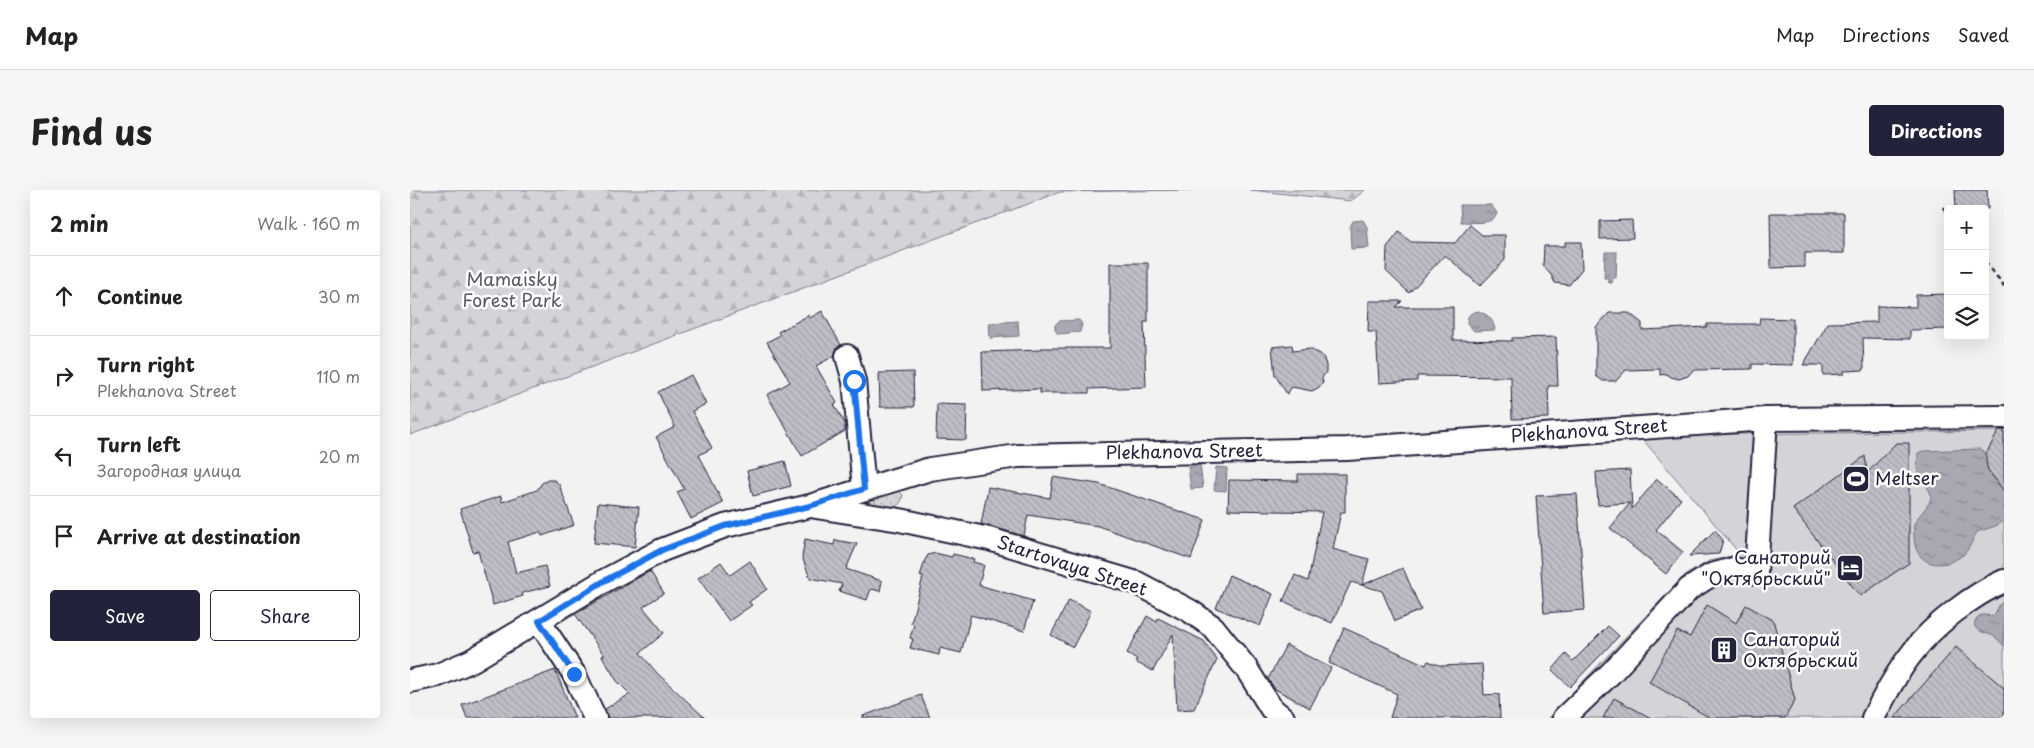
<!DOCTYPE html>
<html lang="en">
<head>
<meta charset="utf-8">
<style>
	:root { --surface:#fff; --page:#f6f6f6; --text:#222; --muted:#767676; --line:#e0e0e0; --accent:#22223b }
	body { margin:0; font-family:"Playpen Sans",sans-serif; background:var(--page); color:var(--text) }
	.controls { position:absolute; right:15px; top:15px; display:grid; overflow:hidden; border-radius:5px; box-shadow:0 5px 20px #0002 }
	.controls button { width:45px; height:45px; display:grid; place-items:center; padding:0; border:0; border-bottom:1px solid var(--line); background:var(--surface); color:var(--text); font:25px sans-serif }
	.stop { position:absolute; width:15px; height:15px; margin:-11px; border:4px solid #1a73e8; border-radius:50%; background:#fff }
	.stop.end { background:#1a73e8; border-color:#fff; box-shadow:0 1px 5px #0008 }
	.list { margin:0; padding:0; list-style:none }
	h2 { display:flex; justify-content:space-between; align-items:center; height:65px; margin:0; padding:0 20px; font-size:21px }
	h2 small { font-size:16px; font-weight:400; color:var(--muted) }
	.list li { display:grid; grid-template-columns:32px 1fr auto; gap:15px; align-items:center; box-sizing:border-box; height:80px; padding:0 20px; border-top:1px solid var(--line) }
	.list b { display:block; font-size:19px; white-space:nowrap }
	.list p { margin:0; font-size:16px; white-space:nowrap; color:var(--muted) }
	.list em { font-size:16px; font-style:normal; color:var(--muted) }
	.actions { display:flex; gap:10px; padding:15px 20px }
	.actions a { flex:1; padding:11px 0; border:1px solid var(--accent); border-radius:5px; text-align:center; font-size:18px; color:var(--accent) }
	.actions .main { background:var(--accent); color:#fff }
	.icon { flex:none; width:28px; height:28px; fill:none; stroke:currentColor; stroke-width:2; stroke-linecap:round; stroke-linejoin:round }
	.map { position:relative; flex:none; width:1594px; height:528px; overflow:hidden; border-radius:5px }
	header { display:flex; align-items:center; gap:30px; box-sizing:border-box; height:70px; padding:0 25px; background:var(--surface); border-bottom:1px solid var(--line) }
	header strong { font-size:24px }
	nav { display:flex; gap:28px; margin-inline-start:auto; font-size:18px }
	.intro { display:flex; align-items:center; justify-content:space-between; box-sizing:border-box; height:120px; padding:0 30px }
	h1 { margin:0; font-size:35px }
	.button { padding:12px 22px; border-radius:5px; background:var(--accent); color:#fff; font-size:18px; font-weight:700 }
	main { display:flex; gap:30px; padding:0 30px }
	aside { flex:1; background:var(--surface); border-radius:5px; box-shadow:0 5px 20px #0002 }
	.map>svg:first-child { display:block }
</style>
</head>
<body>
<header>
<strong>Map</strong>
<nav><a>Map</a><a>Directions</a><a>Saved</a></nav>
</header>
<div class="intro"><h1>Find us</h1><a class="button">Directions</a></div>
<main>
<aside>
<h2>2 min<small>Walk · 160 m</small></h2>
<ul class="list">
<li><svg class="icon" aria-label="ahead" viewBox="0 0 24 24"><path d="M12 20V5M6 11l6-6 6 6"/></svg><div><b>Continue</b></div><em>30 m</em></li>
<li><svg class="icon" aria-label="right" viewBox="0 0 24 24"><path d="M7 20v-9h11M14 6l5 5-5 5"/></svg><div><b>Turn right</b><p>Plekhanova Street</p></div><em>110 m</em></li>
<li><svg class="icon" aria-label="left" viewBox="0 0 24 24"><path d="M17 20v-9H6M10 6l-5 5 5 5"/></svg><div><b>Turn left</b><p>Загородная улица</p></div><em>20 m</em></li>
<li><svg class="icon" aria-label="arrive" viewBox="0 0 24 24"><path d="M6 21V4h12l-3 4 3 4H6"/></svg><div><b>Arrive at destination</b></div></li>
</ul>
<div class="actions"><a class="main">Save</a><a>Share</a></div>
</aside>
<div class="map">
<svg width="1594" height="528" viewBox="0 0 1594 528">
	<defs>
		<pattern id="grass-dots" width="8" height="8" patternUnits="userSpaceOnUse" patternTransform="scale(1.25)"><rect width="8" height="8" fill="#d3d3d8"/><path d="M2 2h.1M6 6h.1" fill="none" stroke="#b5b5ba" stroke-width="1.8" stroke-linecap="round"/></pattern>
		<pattern id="forest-firs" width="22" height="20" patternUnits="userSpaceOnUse" patternTransform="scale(1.25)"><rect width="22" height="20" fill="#d3d3d8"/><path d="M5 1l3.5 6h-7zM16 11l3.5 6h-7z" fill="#b5b5ba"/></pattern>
		<pattern id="water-ripples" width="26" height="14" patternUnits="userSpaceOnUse" patternTransform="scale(1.25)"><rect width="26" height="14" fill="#a8a8b2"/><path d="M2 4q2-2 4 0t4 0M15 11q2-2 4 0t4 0" fill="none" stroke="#888892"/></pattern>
		<pattern id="building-back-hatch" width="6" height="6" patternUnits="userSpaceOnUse" patternTransform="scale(1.25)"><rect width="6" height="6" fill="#bebec6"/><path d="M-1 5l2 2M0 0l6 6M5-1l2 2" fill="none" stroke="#a3a3ab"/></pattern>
	</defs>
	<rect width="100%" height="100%" fill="#f2f2f3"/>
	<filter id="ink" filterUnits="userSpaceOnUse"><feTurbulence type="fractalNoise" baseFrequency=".02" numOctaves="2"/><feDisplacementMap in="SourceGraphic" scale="10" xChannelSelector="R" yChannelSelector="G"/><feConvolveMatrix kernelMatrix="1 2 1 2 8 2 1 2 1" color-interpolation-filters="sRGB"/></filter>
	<g filter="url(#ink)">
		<!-- grass -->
		<path fill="url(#grass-dots)" stroke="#7a7a8a" d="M462,299H487L493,305C492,318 478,320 467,322Z"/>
		<!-- forest -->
		<g fill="url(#forest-firs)" stroke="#7a7a8a">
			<path d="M0,0H783L650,2L0,245Z"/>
			<path d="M840,0H955L941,11Z"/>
		</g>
		<!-- park -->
		<path fill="#d3d3d8" stroke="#7a7a8a" d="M1594,241V528H1138L1274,386L1299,371L1330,364L1229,245Z"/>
		<!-- water -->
		<g fill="url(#water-ripples)" stroke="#727282">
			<path d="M1050,15H1081L1087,23C1084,36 1062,32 1051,32Z"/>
			<path d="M953,30L957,37L959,58L941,59L940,37L943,31Z"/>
			<path d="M1195,62H1207L1206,88H1203L1202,93H1199L1198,88H1194Z"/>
			<path d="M1068,121C1079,125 1083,129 1085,140L1064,141L1057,133C1057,125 1060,123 1068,121Z"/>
			<path d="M669,130L672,134L670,142L648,144L645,140V135L649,131Z"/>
			<path d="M608,131L609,146L580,148L579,133Z"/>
			<path d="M1570,259L1577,264C1575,278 1580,287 1594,292V330L1586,336L1567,342C1563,349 1559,360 1553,365C1532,381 1504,376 1504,346C1504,343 1503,338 1504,335C1507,325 1522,315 1521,305C1519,297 1512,292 1509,285C1506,279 1508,270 1508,263L1513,261Z"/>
			<path d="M790,275L793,298L781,299L778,277Z"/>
			<path d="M806,277L817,278L816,301L804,300Z"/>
			<path d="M1594,411V456C1591,453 1588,449 1585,447C1578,442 1555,442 1569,426L1573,425L1584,426L1589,415Z"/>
		</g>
		<!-- building -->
		<g fill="url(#building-back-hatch)" stroke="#22223b">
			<path d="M1545,0H1577L1578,19H1546Z"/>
			<path d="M1360,23H1434V63H1395V77L1361,78Z"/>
			<path d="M1222,30L1223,48L1190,49V31Z"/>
			<path d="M1060,35L1072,45H1095V70L1070,96L1035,65L999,103L976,81L977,57L989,42L1001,52L1045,53Z"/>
			<path d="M1155,52H1171L1172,79L1159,95L1145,93L1141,85L1133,76L1134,56H1155Z"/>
			<path d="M700,73H738V132H734L736,197L679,199V203H630V199L573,201L572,162L630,160V158H700Z"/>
			<path d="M1538,104V139L1500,140V149L1453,148L1454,180L1434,181V184L1413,185V175H1393L1418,133L1467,132V116L1506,117V105Z"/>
			<path d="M959,111H992L986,117H1043V150L1102,151V148L1146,147L1148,196H1138L1139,228L1102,229L1101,187L1007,186V191L969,193L966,142H958Z"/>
			<path d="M412,121L431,155L427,157L424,166L406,176L427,213L424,215L435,233V241L392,266L357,205L380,192L357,152L370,145L368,142L399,125L400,128Z"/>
			<path d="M1199,123H1219L1232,133V140L1297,137V134H1349L1350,128L1383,129V175L1342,174V179L1283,180L1278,186L1269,189L1261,187L1257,184L1250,185V179L1216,180L1206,191H1193L1186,186V137Z"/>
			<path d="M882,155L883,161L900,159L913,166L916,175V182L912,188L913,193L908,198L902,201L882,197L877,204L865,185L862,157Z"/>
			<path d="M503,182L504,217H470L469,183Z"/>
			<path d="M281,185L296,214L282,221L302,258L289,265L313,313L281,329L267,302L274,299L246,247L265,237L248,202Z"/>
			<path d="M527,214L557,215L556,250L526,249Z"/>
			<path d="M1589,240H1594V301L1578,280L1576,272V264Z"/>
			<path d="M1486,253H1499V373L1450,406L1383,319L1455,266L1457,283Z"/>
			<path d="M375,271L381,296L343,306L337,281Z"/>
			<path d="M1220,280L1222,319L1247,289L1271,309L1246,340L1273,362L1256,384L1200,338L1220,313L1188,315L1186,282Z"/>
			<path d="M888,284H935V322H931L923,359L959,369L952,395L993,378L1011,420L985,431L972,401L941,392L922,433L873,411L885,385L898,391L912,322L818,320L819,290L888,291Z"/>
			<path d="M643,287L689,294L795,330L781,369L688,336L618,325L614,346L571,334L578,297L640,308Z"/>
			<path d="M138,290H144L149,294L164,335L132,346L130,342L98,352L106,383L135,376L140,396L112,403L113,406L83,415L68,361L63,362L50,319L91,306L92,312L127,300L132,293Z"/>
			<path d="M1167,304L1175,420L1134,423L1126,306Z"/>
			<path d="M188,313L229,317L225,357L184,353Z"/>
			<path d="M1305,340L1313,350L1309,364L1279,366Z"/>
			<path d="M395,349L424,355L425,350L447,354L436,379L472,391L470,401L461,399L457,410L429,401L432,394L400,388L392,367Z"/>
			<path d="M525,363L542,367L543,364L564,369L563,372L574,375L569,395L623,411L614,441L561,425L551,463L530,458L529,465L500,458L503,449L500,448L504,434L501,433L513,387L510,386L515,370L518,365Z"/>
			<path d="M340,371L357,399L339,412L342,415L319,431L288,388L311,372L320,385Z"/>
			<path d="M240,381L254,403L233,417L254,443L230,463L247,483L295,528H198L195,519L220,504L207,491L192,466L194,465L165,424Z"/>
			<path d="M819,385L863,404L850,436L806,418Z"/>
			<path d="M659,410L681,421L663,457L641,445Z"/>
			<path d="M1297,415L1326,433L1336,415L1363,430L1385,510L1375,528H1300L1239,492L1267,441L1280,447Z"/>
			<path d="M737,426L747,432L748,428L794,451L807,470L784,519L767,520L763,444L743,481L725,472L727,469L717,463Z"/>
			<path d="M1198,436L1209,446L1160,497L1142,480L1156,464L1163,471Z"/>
			<path d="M934,438L1016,475L1018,471L1032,476L1072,474L1074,505L1089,504L1090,528H980L987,504L919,473Z"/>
			<path d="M876,455L921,478L900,518L865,499L858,489Z"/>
			<path d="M1546,457L1594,498V528H1484Z"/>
			<path d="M145,480L165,528H57L52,515Z"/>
			<path d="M511,505L520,528H453V526Z"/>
			<path d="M1204,508L1241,528H1193Z"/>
		</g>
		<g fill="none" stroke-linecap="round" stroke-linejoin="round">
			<!-- minor casing -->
			<g stroke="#22223b" stroke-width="26">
				<g id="minor">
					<path d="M437,166L444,191L454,299"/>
					<path d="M406,317L490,330L579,349L727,393L780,421L803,437L836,478L861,518L873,528"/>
					<path d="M129,431L164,484L185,528"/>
					<path d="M0,491L28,485L61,471L194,391L252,360L315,336L400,316L520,279L608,266L937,259L1356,229L1594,227"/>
					<path d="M1154,528L1201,483L1279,399L1301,385L1323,379L1346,383L1356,229"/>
					<path d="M1463,528C1475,505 1487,482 1503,462C1523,435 1564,404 1594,391"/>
				</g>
			</g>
			<!-- path -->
			<g stroke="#22223b" stroke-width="3" stroke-dasharray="5 4" stroke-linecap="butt">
				<path d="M1533,17L1538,23"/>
				<path d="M1575,72L1594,96"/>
			</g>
			<!-- minor -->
			<use href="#minor" stroke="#fff" stroke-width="22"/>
		</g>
	</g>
	<g fill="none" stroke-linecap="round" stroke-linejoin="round" filter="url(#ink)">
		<!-- route -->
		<path stroke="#1a73e8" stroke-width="6" d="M164,484L129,431L194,391L252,360L315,336L400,316L454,299L444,191"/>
	</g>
	<!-- icons -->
	<defs>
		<g id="stadium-square" transform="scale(1.4375)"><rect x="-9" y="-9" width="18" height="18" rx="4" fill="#22223b" stroke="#fff"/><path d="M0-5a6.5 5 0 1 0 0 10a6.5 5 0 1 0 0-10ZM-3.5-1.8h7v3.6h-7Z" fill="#fff"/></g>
		<g id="hotel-square" transform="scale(1.4375)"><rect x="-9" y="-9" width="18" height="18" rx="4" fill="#22223b" stroke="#fff"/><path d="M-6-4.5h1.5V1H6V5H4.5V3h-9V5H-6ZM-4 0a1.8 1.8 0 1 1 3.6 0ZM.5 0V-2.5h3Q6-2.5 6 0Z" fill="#fff"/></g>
		<g id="building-square" transform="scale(1.4375)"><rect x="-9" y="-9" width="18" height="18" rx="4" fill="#22223b" stroke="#fff"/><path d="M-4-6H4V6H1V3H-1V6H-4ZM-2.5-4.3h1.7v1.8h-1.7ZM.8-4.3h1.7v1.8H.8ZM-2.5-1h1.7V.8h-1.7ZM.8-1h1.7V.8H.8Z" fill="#fff"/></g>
	</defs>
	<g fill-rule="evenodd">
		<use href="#stadium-square" x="1446" y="289"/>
		<use href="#hotel-square" x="1440" y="378"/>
		<use href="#building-square" x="1314" y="460"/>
	</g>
	<g text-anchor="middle" stroke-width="5" stroke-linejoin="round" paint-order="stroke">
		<!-- park labels -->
		<g font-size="18" fill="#57576a" stroke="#fff">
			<text x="102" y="96">Mamaisky<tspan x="102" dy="21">Forest Park</tspan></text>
		</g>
		<!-- street labels -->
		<g font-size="18" fill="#22223b" stroke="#fff">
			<text transform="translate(1179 241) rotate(-4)" y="6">Plekhanova Street</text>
			<text transform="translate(774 262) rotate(-1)" y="6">Plekhanova Street</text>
			<text transform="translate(662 376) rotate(18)" y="6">Startovaya Street</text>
		</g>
		<!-- poi labels -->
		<g font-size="18" fill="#22223b" stroke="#fff" text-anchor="start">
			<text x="1465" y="295">Meltser</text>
			<text x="1421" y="374" text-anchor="end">Санаторий<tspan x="1421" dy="21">"Октябрьский"</tspan></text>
			<text x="1333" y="456">Санаторий<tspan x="1333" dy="21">Октябрьский</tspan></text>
		</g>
	</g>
</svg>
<div class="controls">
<button>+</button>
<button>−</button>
<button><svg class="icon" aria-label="layers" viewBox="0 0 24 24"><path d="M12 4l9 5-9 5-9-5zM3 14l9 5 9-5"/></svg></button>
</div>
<div class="stop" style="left:444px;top:191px"></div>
<div class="stop end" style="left:164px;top:484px"></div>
</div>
</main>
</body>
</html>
